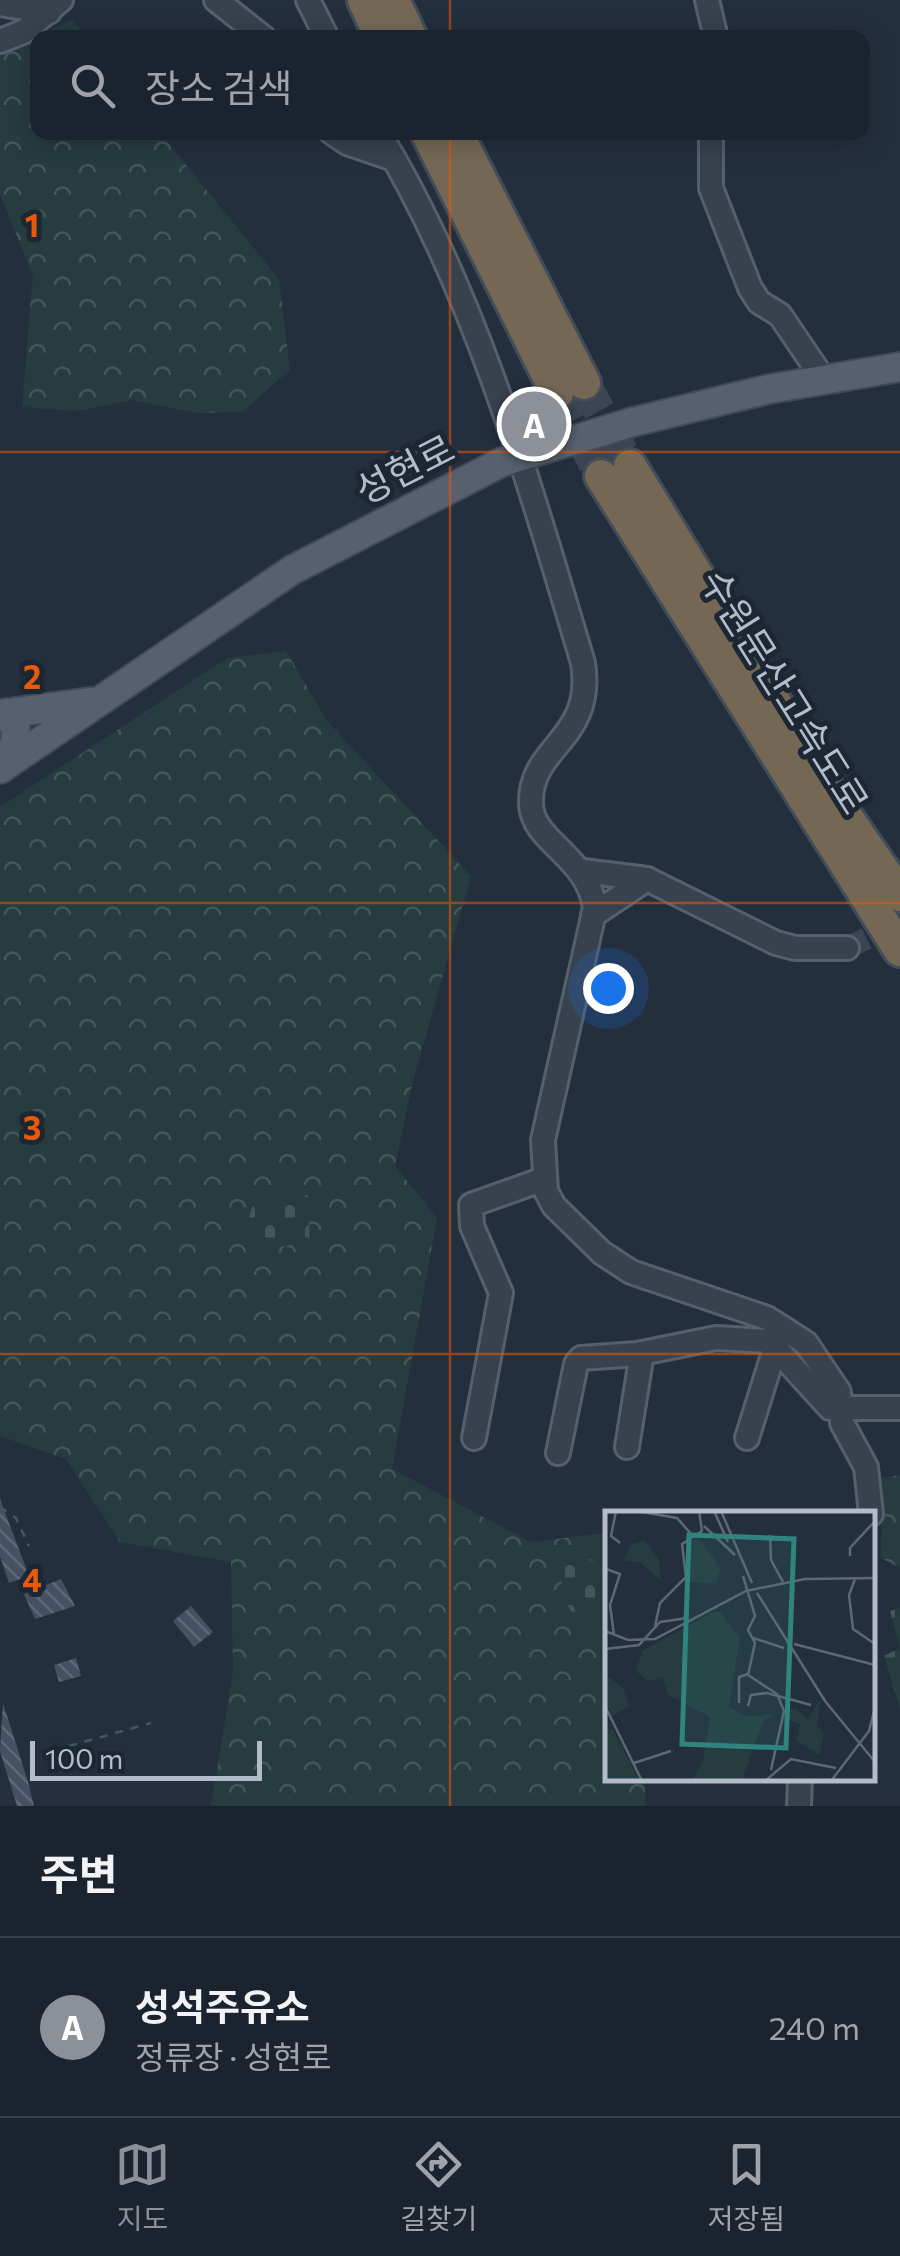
<!DOCTYPE html>
<html lang="ko">
<head>
<meta charset="utf-8">
<style>
	:root { --surface:#1b232e; --page:#282f3a; --text:#f1f3f6; --muted:#a0a4aa; --line:#39404a; --accent:#8c9099 }
	body { margin:0; font-family:Commissioner,"Noto Sans KR",sans-serif; background:var(--page); color:var(--text) }
	.scale { position:absolute; left:30px; bottom:25px; width:232px; box-sizing:border-box; padding-left:10px; border:5px solid #b4bcc9; border-top:0; font-size:28px; line-height:35px; white-space:nowrap; color:#b4bcc9; -webkit-text-stroke:8px #1d2633; paint-order:stroke }
	.you { position:absolute; left:608px; top:988px; width:35px; height:35px; margin:-25px; border:8px solid #fff; border-radius:50%; background:#1a73e8; box-shadow:0 0 0 15px #1a73e833 }
	.badge { display:grid; place-items:center; width:65px; height:65px; border-radius:50%; background:var(--accent); color:#fff; font-size:32px; font-weight:700 }
	.pin { position:absolute; translate:-50% -50%; border:5px solid #fff; box-shadow:0 2px 10px #0006 }
	.list { margin:0; padding:0; list-style:none }
	h2 { display:flex; justify-content:space-between; align-items:center; height:130px; margin:0; padding:0 40px; font-size:42px }
	h2 small { font-size:32px; font-weight:400; color:var(--muted) }
	.list li { display:grid; grid-template-columns:65px 1fr auto; gap:30px; align-items:center; box-sizing:border-box; height:180px; padding:0 40px; border-top:2px solid var(--line) }
	.list b { display:block; font-size:38px; white-space:nowrap }
	.list p { margin:0; font-size:32px; white-space:nowrap; color:var(--muted) }
	.list em { font-size:32px; font-style:normal; color:var(--muted) }
	.icon { flex:none; width:55px; height:55px; fill:none; stroke:currentColor; stroke-width:2; stroke-linecap:round; stroke-linejoin:round }
	.map { position:relative; flex:none; width:900px; height:1806px; overflow:hidden }
	.search { position:absolute; background:var(--surface); box-shadow:0 5px 25px #0003; left:30px; right:30px; top:30px; height:110px; display:flex; align-items:center; gap:25px; box-sizing:border-box; padding:0 35px; border-radius:20px; color:var(--muted); font-size:38px }
	.sheet { height:310px; background:var(--surface) }
	nav { display:flex; justify-content:space-around; align-items:center; box-sizing:border-box; height:140px; border-top:2px solid var(--line); background:var(--surface); font-size:28px; color:var(--muted) }
	nav a { display:grid; justify-items:center; gap:5px }
	nav .on { color:var(--accent) }
	.map>svg:first-child { display:block }
</style>
</head>
<body>
<div class="map">
<svg width="900" height="1806" viewBox="0 0 900 1806">
	<defs>
		<pattern id="forest-crowns" width="20" height="18" patternUnits="userSpaceOnUse" patternTransform="scale(2.5)"><rect width="20" height="18" fill="#263c3f"/><path d="M2 6a3 3 0 1 1 6 0M12 15a3 3 0 1 1 6 0" fill="none" stroke="#435659"/></pattern>
		<pattern id="cemetery-stones" width="16" height="16" patternUnits="userSpaceOnUse" patternTransform="scale(2.5)"><rect width="16" height="16" fill="#263c3f"/><path d="M2 7V4a2 2 0 0 1 4 0v3zM10 15v-3a2 2 0 0 1 4 0v3z" fill="#435659"/></pattern>
		<pattern id="building-back-hatch" width="6" height="6" patternUnits="userSpaceOnUse" patternTransform="scale(2.5)"><rect width="6" height="6" fill="#455162"/><path d="M-1 5l2 2M0 0l6 6M5-1l2 2" fill="none" stroke="#5d6877"/></pattern>
	</defs>
	<rect width="100%" height="100%" fill="#242f3e"/>
	<!-- forest -->
	<g fill="url(#forest-crowns)">
		<path d="M72,20L86,37L38,38V132L160,133L279,279L290,370L242,412L197,413L132,400L77,411L22,407L33,275L0,195V53Z"/>
		<path d="M286,651L327,721L471,876L412,1085L395,1166L437,1218L392,1469L531,1542L607,1533L608,1778L644,1779L646,1806H211L233,1672L231,1562L120,1542L66,1459L0,1436V807L227,658Z"/>
		<path d="M900,1475V1568L881,1558L882,1478Z"/>
	</g>
	<!-- cemetery -->
	<g fill="url(#cemetery-stones)">
		<path d="M284,1195H308L310,1252L258,1241L249,1216L253,1205Z"/>
		<path d="M582,1557L607,1567V1608L592,1617L571,1611L561,1592L563,1566Z"/>
		<path d="M900,1608V1709L884,1656L900,1648L890,1611Z"/>
	</g>
	<!-- building -->
	<g fill="url(#building-back-hatch)">
		<path d="M0,1499L29,1576L9,1583L0,1556Z"/>
		<path d="M61,1579L75,1606L35,1619L24,1594Z"/>
		<path d="M191,1606L213,1632L194,1647L173,1621Z"/>
		<path d="M76,1658L81,1676L59,1682L54,1665Z"/>
		<path d="M3,1703L29,1785L34,1806H17L0,1751Z"/>
	</g>
	<g fill="none" stroke-linecap="round" stroke-linejoin="round">
		<!-- minor-tunnel -->
		<path stroke="#3a4453" stroke-width="22" stroke-dasharray="22 11" stroke-linecap="butt" d="M847,948L897,924"/>
		<!-- highway-tunnel -->
		<g stroke="#3a4453" stroke-width="32" stroke-dasharray="32 16" stroke-linecap="butt">
			<path d="M584,383L630,466"/>
			<path d="M557,393L601,476"/>
		</g>
		<!-- minor casing -->
		<g stroke="#565f6c" stroke-width="28">
			<g id="minor">
				<path d="M216,0L264,38"/>
				<path d="M308,0L327,38"/>
				<path d="M707,0L716,38"/>
				<path d="M0,4L49,12"/>
				<path d="M0,41L25,31L61,0"/>
				<path d="M331,132L347,143L394,159"/>
				<path d="M378,132C474,287 531,489 583,663C595,741 529,745 531,804C532,842 588,856 595,908L543,1140L546,1191L554,1206L602,1253L631,1272L767,1318L806,1343L839,1392L842,1423L866,1467L871,1514"/>
				<path d="M711,132V188L750,288L759,302L780,315L824,380"/>
				<path d="M583,871L647,879L776,943L795,948H847"/>
				<path d="M593,915L647,879"/>
				<path d="M474,1438L501,1293L472,1226L471,1205L544,1179"/>
				<path d="M747,1438L778,1339"/>
				<path d="M627,1447L642,1353"/>
				<path d="M558,1453L576,1364L581,1358L637,1354L716,1338L769,1341L830,1408H900"/>
				<path d="M799,1806L800,1778"/>
			</g>
		</g>
		<!-- major casing -->
		<g stroke="#414a57" stroke-width="32">
			<g id="major">
				<path d="M2,768L16,741L15,723L1,714L91,702"/>
				<path d="M0,769L292,570L502,462L633,422L769,389L900,367"/>
			</g>
		</g>
		<!-- highway casing -->
		<g stroke="#434c59" stroke-width="38">
			<g id="highway">
				<path d="M364,0L381,38"/>
				<path d="M393,0L411,38"/>
				<path d="M427,132L557,393"/>
				<path d="M456,132L584,383"/>
				<path d="M630,466L834,799L900,895"/>
				<path d="M601,476L900,950"/>
			</g>
		</g>
		<!-- path -->
		<g stroke="#44595c" stroke-width="2.5" stroke-dasharray="8 8" stroke-linecap="butt">
			<path d="M0,1507L16,1518L29,1546"/>
			<path d="M69,1746L151,1723"/>
		</g>
		<!-- minor -->
		<use href="#minor" stroke="#38414e" stroke-width="22"/>
		<!-- major -->
		<use href="#major" stroke="#56606e" stroke-width="28"/>
		<!-- highway -->
		<use href="#highway" stroke="#746855" stroke-width="32"/>
	</g>
	<!-- grid -->
	<path fill="none" stroke="#e8590c" stroke-width="2.5" stroke-opacity="0.55" d="M450,0V38M450,132V1806M0,452H900M0,903H900M0,1354H900"/>
	<g text-anchor="middle" stroke-width="10" stroke-linejoin="round" paint-order="stroke">
		<!-- street labels -->
		<g font-size="38" fill="#b4bcc9" stroke="#1d2633">
			<text transform="translate(405 470) rotate(-27)" y="13">성현로</text>
			<text transform="translate(784 692) rotate(58)" y="13">수원문산고속도로</text>
		</g>
	</g>
	<!-- overview -->
	<g transform="translate(605 1511)">
		<rect width="270" height="270" fill="#242f3e"/>
		<path d="M93,27L116,57L111,73L85,71L83,31ZM39,30L54,48L56,70L36,52L19,49L28,32ZM108,101H115L135,127L124,196L140,205L170,203L158,210L137,270H87L98,250L105,206L63,184L58,168L43,170L31,160L37,140ZM0,163L18,177L24,195L8,205L0,191ZM215,188L212,215L219,223L214,244L192,230L195,213L180,208L181,199L190,197L203,208ZM0,217L8,219L35,270H0Z" fill="#263c3f"/>
		<path fill="none" stroke="#5e6776" stroke-width="2.5" d="M11,0L6,25L15,32M31,0L72,7L88,25M109,0L123,31M116,0L147,72M99,15L130,44M165,24L166,49L178,71M245,45V37L270,10M1,58L15,63L5,94L9,124M138,65L150,105L143,119L150,132L143,164L172,183L179,200L166,259M250,68L244,84L248,118L270,133M152,82L220,190L270,251M50,115L55,92L81,66L77,33L97,20L94,0M0,120L23,129L50,128L141,80L200,68L270,67M148,127L179,137M189,133L270,154M0,138L34,134L55,111L82,107M134,192V166L143,163M0,195L37,270M143,195L146,184L162,182L206,194M29,252L66,240M160,270L186,248L231,257M226,270L264,220L270,196"/>
		<path fill="#308480" fill-opacity="0.15" stroke="#308480" stroke-width="5" d="M84,24L189,28L181,237L77,233Z"/>
		<rect width="270" height="270" fill="none" stroke="#b4bcc9" stroke-width="5"/>
	</g>
	<g font-size="32" text-anchor="middle" font-weight="bold" fill="#e8590c" stroke="#1d2633" stroke-width="10" stroke-linejoin="round" paint-order="stroke">
		<text x="32" y="237">1</text>
		<text x="32" y="689">2</text>
		<text x="32" y="1140">3</text>
		<text x="32" y="1592">4</text>
	</g>
</svg>
<div class="scale">100 m</div>
<div class="you"></div>
<div class="pin badge" style="left:534px;top:424px">A</div>
<div class="search"><svg class="icon" aria-label="search" viewBox="0 0 24 24"><circle cx="10" cy="10" r="6"/><path d="M15 15l6 6"/></svg>장소 검색</div>
</div>
<section class="sheet">
<h2>주변<small></small></h2>
<ul class="list">
<li><span class="badge">A</span><div><b>성석주유소</b><p>정류장 · 성현로</p></div><em>240 m</em></li>
</ul>
</section>
<nav>
<a class="on"><svg class="icon" aria-label="map" viewBox="0 0 24 24"><path d="M3 6l6-2 6 2 6-2v14l-6 2-6-2-6 2zM9 4v14M15 6v14"/></svg>지도</a>
<a><svg class="icon" aria-label="directions" viewBox="0 0 24 24"><path d="M12 3l9 9-9 9-9-9zM9 14v-3h6M13 9l2 2-2 2"/></svg>길찾기</a>
<a><svg class="icon" aria-label="saved" viewBox="0 0 24 24"><path d="M7 4h10v16l-5-4-5 4z"/></svg>저장됨</a>
</nav>
</body>
</html>
